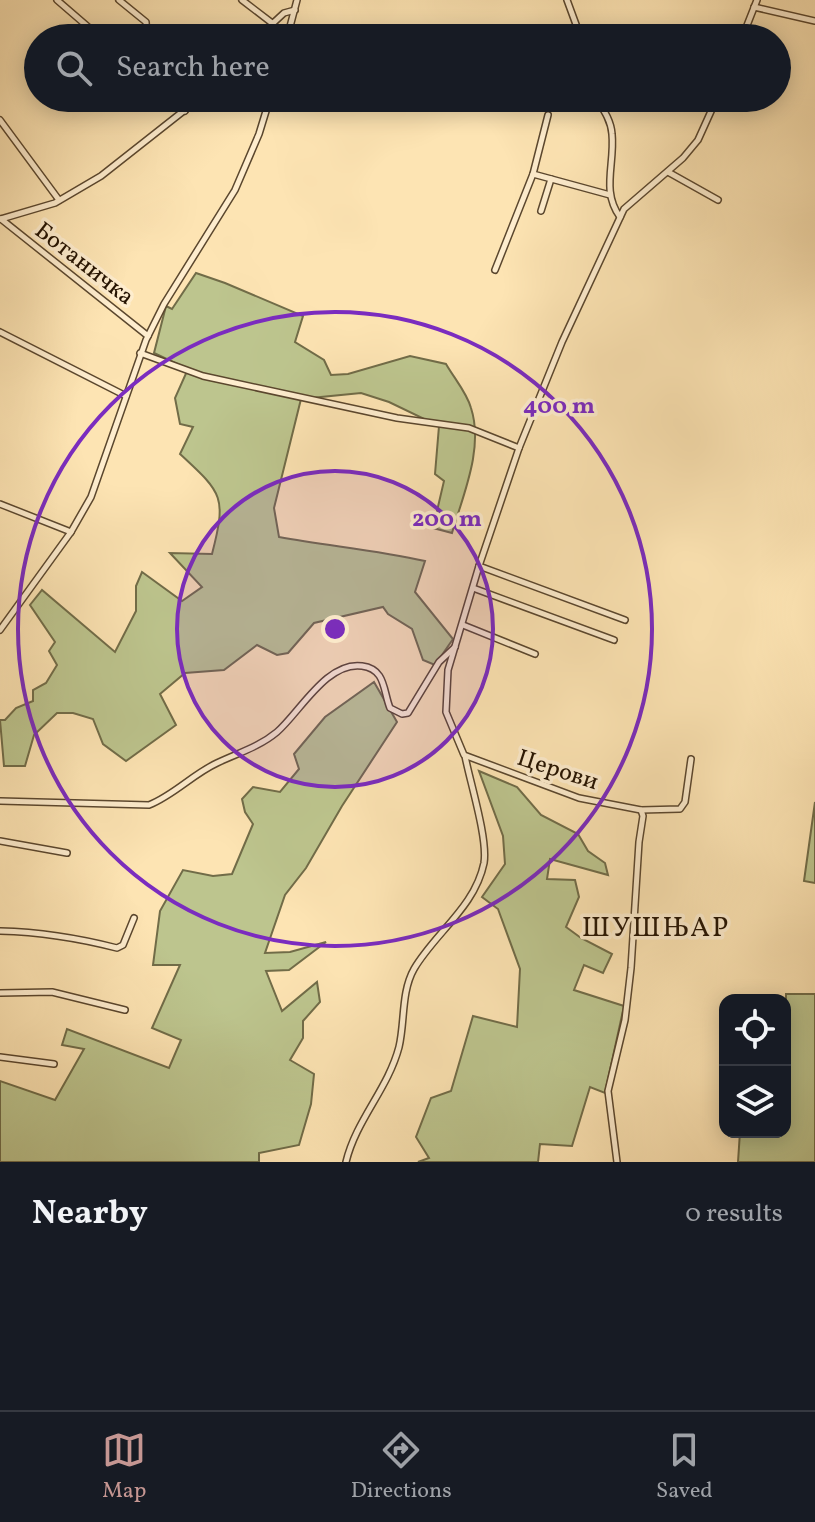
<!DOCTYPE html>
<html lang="en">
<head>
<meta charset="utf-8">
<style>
	:root { --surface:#171b24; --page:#20242c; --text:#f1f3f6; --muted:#9ea1a6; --line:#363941; --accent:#c59692 }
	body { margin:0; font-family:Vollkorn,serif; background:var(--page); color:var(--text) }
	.controls { position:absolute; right:24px; bottom:24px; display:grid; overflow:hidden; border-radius:16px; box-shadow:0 4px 20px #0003 }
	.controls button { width:72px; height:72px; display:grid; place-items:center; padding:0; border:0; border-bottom:2px solid var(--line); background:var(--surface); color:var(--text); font:40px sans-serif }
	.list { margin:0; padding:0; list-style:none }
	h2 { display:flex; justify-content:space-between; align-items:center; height:104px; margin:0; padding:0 32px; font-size:34px }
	h2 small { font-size:26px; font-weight:400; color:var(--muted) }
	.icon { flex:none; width:44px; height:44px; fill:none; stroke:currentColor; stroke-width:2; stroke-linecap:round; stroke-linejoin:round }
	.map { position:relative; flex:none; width:815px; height:1162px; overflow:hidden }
	.search { position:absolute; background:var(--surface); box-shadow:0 4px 20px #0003; left:24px; right:24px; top:24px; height:88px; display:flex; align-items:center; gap:20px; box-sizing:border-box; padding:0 28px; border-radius:44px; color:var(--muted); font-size:30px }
	.sheet { height:248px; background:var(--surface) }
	nav { display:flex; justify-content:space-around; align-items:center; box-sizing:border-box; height:112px; border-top:2px solid var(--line); background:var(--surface); font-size:22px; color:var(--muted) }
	nav a { display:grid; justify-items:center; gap:4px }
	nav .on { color:var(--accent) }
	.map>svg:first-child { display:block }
</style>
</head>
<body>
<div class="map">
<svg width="815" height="1162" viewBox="0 0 815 1162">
	<rect width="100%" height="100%" fill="#fde4b3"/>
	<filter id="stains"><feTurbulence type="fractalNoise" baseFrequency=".0025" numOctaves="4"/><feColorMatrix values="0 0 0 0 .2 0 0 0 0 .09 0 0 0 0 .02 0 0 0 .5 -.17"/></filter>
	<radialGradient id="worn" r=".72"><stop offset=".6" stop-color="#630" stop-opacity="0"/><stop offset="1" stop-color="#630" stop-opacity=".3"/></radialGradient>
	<!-- green -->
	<g fill="#bdc58e" stroke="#716c48" stroke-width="2">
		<path d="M196,273L225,283L303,316L295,342L324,360L331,375L348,374L410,356L446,364C454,378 467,393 471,408C484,448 463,495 452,533L433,528L444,481L435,474L439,426L389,402L361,393L301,399L274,508L279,537C328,546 376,550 425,561L415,592L453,639L435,665L423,660L412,629L388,614L383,607L314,623L288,653L277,655L257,645L224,670L185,673L160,694L176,725L126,761L103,744L93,719L73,713H57L34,735L25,766H4L0,720H5L16,708L33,701V690L46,683L57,665L49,651L55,642L30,605L42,590L115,652L136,611V586L142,572L182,601L202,587L170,553L212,554C227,496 222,493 180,454L193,427L180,424L175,398L188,369L154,353L166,306L172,309Z"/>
		<path d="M374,682L397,722L342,806L306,868L285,895L265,953L290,952L326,942L289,970L266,971L282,1011L317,982L320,1002L303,1021V1038L290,1060L314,1074L311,1104L299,1145L259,1153V1162H0V1081L55,1100L84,1049L62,1045L67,1029L169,1068L181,1040L152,1028L180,965H153L160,911L183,870L213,876L232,874L253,824L245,812L242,799L253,787L280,792L299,769L294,754L325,717Z"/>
		<path d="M479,771L517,787L541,815L578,834L588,851L605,863L608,875L550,859L547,879L575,880L579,897L566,927L581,938L612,954L603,973L584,965L574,990L624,1006L605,1093L590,1087L572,1146L540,1144L538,1162H418L429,1158L416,1137L431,1098L451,1091L473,1016L517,1027L520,969L498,909L482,897L505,864L503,836Z"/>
		<path d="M815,802V883L804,881Z"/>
		<path d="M786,994H815V1162H738L740,1132H785Z"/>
	</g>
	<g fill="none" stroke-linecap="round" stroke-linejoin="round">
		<!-- minor casing -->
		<g stroke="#5b472e" stroke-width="8">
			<g id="minor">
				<path d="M57,0L101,38"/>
				<path d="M119,0L146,22L147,38"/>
				<path d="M242,0L272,23"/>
				<path d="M567,0L581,38"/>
				<path d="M754,7L815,21"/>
				<path d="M257,38L284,13L295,10"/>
				<path d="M287,38L297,0"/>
				<path d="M742,38L757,0"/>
				<path d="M170,98L185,111"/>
				<path d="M596,98C603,109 611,120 612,134C615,164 601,191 620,217"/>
				<path d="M548,115L533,174L610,195"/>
				<path d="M0,120L59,200"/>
				<path d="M668,172L718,200"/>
				<path d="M541,211L551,179"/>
				<path d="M1,219L55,203L101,176L200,98"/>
				<path d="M1,219L148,336"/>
				<path d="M495,270L533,174"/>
				<path d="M0,332L126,396"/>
				<path d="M140,353L203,376L397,418L469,428L519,448"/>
				<path d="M0,504L71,532"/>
				<path d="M479,566L625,620"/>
				<path d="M473,588L614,640"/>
				<path d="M463,625L535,654"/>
				<path d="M0,630L71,532L91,497L146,340L164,304L235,190L259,134L270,98"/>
				<path d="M691,759L685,802L680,809L641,810L579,798L464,755L446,712L448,670L479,566L519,448L562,342L624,209L683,158L698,140L717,98"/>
				<path d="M0,801L149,805C174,795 193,774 217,763C238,753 259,747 277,732C300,712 327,661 362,666C386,669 383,691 390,708L402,714L408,713L439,662L455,647"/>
				<path d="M0,841L67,853"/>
				<path d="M0,931C40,932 78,938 117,948L123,945L134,918"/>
				<path d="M0,993L52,992L125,1010"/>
				<path d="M0,1057L54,1064"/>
				<path d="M346,1162C356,1120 388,1089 399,1047C405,1022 401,992 414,969C435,933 475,907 484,863C488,839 470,782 465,756"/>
				<path d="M617,1162L608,1091L625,1020L631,968L639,842L643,816L641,810"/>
			</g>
		</g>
		<!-- minor -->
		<use href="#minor" stroke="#feedce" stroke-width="5"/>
	</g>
	<!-- distance rings -->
	<circle cx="335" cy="629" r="158" fill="#7b2cbf" fill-opacity=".12"/>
	<g fill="none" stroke="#7b2cbf" stroke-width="4">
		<circle cx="335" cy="629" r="158"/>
		<circle cx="335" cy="629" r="317"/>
	</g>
	<g text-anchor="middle" stroke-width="7" stroke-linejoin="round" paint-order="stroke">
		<!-- street labels -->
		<g font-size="24" fill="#251301" stroke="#feedce">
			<text transform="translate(85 263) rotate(38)" y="8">Ботаничка</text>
			<text transform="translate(558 769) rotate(18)" y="8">Церови</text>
		</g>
		<!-- quarter labels -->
		<g font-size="28" letter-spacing="2" fill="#251301" stroke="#feedce">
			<text x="656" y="936">ШУШЊАР</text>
		</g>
	</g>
	<circle cx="335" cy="629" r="12" fill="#7b2cbf" stroke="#feedce" stroke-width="4"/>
	<g font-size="24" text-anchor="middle" font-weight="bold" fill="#7b2cbf" stroke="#feedce" stroke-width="7" stroke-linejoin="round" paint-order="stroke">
		<text x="559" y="413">400 m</text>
		<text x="447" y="526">200 m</text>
	</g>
	<rect width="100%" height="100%" filter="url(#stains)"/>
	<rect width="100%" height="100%" fill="url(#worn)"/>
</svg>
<div class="controls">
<button><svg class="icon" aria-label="locate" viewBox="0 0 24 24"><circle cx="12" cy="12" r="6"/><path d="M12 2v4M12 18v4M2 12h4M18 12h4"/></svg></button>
<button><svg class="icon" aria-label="layers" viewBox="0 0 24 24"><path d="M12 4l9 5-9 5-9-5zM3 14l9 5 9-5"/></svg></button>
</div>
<div class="search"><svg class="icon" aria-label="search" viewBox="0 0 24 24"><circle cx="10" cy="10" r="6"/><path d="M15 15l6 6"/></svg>Search here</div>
</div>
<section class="sheet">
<h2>Nearby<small>0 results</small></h2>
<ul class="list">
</ul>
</section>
<nav>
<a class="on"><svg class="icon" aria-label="map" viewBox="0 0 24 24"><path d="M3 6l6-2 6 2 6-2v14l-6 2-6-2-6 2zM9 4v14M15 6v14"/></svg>Map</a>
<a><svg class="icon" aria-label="directions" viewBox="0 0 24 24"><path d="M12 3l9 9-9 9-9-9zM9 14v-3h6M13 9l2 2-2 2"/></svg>Directions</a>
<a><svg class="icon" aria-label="saved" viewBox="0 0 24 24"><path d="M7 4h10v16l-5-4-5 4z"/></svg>Saved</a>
</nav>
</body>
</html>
